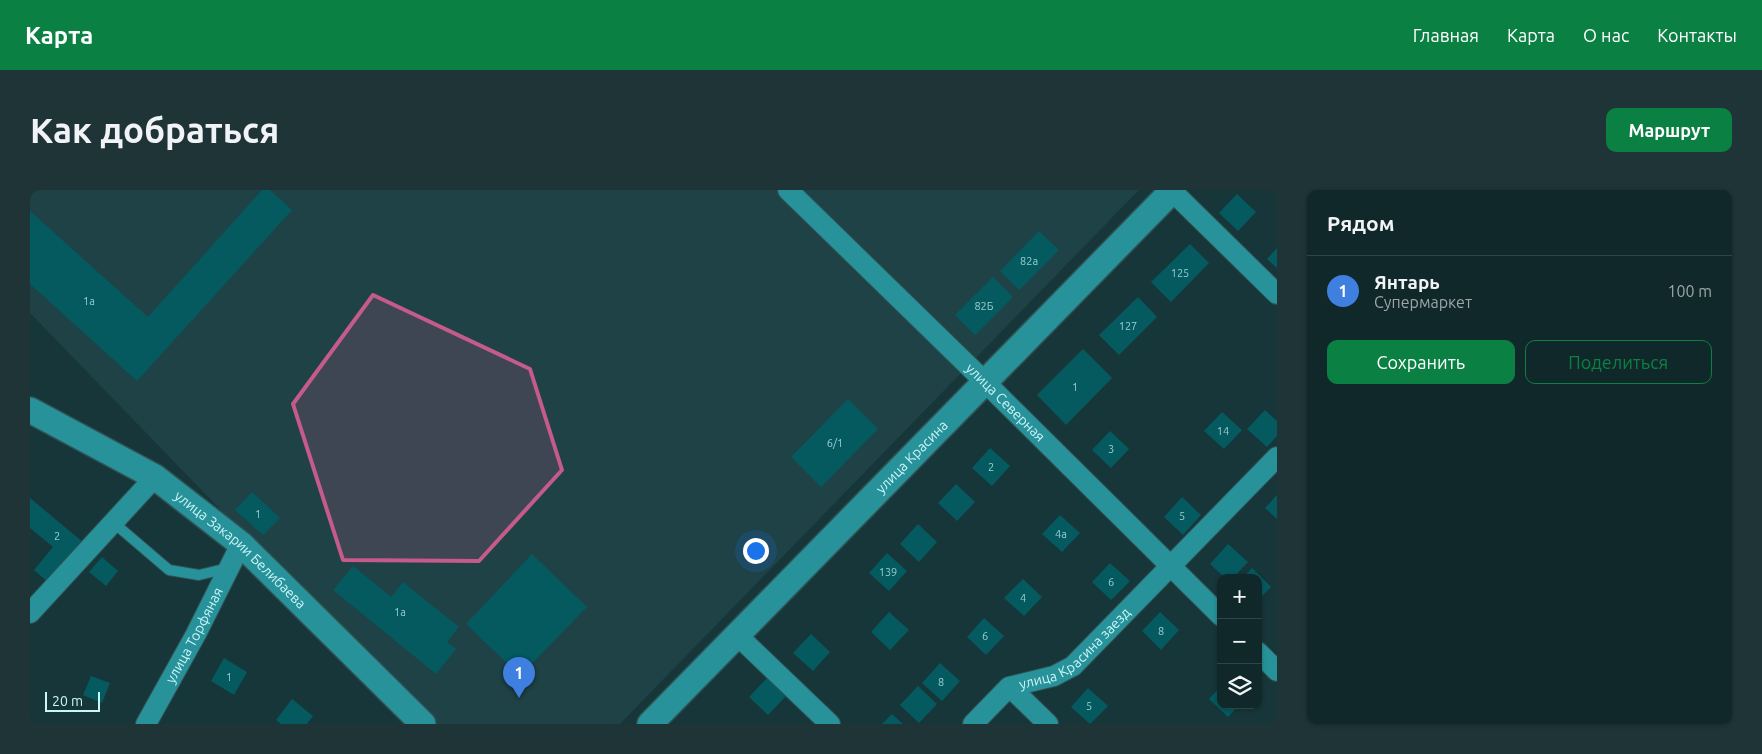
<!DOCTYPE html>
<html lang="ru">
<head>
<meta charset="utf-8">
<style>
	:root { --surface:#11282b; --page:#1e3437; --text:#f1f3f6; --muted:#9ca6a9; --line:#304447; --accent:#0b8043 }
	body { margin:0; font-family:Ubuntu,sans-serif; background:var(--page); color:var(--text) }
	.controls { position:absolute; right:15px; bottom:15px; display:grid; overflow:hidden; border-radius:10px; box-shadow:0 1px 4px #0004 }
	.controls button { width:45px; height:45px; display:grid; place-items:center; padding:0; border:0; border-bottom:1px solid var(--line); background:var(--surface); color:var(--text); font:25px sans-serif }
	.scale { position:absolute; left:15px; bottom:12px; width:55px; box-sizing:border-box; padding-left:5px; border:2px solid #c9f6f9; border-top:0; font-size:14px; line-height:18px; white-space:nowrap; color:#c9f6f9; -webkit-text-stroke:4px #173639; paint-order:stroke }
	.you { position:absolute; left:725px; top:360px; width:18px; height:18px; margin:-12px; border:4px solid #fff; border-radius:50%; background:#1a73e8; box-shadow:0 0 0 8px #1a73e833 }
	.badge { display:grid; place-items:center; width:32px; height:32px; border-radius:50%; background:var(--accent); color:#fff; font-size:16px; font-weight:700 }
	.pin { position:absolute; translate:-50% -41px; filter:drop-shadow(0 1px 2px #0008) }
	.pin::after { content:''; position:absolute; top:26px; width:18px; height:15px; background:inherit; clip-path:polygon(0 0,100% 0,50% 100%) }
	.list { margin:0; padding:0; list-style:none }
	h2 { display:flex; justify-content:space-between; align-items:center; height:65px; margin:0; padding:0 20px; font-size:21px }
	h2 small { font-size:16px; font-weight:400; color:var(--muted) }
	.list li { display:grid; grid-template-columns:32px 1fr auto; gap:15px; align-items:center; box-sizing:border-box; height:70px; padding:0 20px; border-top:1px solid var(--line) }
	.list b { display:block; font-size:19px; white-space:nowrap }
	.list p { margin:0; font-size:16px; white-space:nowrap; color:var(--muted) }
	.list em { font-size:16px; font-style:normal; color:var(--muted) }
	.actions { display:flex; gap:10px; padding:15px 20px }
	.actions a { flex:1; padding:11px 0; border:1px solid var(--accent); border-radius:10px; text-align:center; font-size:18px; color:var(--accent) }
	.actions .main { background:var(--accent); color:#fff }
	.icon { flex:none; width:28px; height:28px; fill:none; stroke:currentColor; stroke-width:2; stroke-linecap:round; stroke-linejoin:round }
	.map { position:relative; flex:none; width:1247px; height:534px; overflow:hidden; border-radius:10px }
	header { display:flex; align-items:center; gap:30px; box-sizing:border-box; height:70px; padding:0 25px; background:var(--accent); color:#fff }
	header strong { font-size:24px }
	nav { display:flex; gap:28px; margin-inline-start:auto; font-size:18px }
	.intro { display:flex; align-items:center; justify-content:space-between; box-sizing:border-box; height:120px; padding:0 30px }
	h1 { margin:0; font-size:35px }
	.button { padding:12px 22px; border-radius:10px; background:var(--accent); color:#fff; font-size:18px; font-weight:700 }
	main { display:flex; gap:30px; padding:0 30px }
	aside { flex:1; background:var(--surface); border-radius:10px; box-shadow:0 1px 4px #0004 }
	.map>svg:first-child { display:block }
</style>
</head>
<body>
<header>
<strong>Карта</strong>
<nav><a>Главная</a><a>Карта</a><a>О нас</a><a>Контакты</a></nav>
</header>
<div class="intro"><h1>Как добраться</h1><a class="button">Маршрут</a></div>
<main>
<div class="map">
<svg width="1247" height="534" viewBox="0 0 1247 534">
	<rect width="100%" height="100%" fill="#173639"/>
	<!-- built -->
	<path fill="#1e4245" d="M0,0H1109L590,534H398L0,123Z"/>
	<!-- building -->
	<g fill="#045a5f">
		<path d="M232,0H240L262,20L107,191L0,94V21L118,127Z"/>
		<path d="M1207,4L1226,22L1208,41L1189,23Z"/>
		<path d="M1009,41L1029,60L989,100L970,81Z"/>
		<path d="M1160,54L1179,73L1141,112L1121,92Z"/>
		<path d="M1247,58V78L1237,69Z"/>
		<path d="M963,87L983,107L945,145L925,125Z"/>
		<path d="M1108,107L1127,127L1089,165L1069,145Z"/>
		<path d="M1053,159L1082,188L1036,235L1007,205Z"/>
		<path d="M818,209L848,239L791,297L761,267Z"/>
		<path d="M1235,220L1247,231V246L1237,257L1217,239Z"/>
		<path d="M1192,222L1212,240L1194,259L1174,241Z"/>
		<path d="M1080,241L1099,259L1081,278L1062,260Z"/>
		<path d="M960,258L980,276L962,296L942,278Z"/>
		<path d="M926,294L945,312L927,331L908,313Z"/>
		<path d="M222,302L250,328L233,345L205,320Z"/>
		<path d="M1247,305V329L1235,318Z"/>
		<path d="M1152,307L1171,325L1153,345L1134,327Z"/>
		<path d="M0,308L54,353L20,394L4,380L23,357L0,338Z"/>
		<path d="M1030,325L1050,343L1032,362L1012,344Z"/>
		<path d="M888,334L907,352L889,372L870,354Z"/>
		<path d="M1198,354L1218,372L1203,388H1195L1180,374Z"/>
		<path d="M857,363L877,381L859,401L839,383Z"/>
		<path d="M502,364L557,417L490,486L436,434Z"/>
		<path d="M72,367L88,381L76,396L59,382Z"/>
		<path d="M1080,373L1100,391L1081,410L1062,392Z"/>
		<path d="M323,376L361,407L373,392L429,437L417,452L426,459L406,484L303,400Z"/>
		<path d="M1222,378L1241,397L1228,410V388H1213Z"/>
		<path d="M993,389L1012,407L994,426L974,408Z"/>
		<path d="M859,422L879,440L860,460L841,442Z"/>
		<path d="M1130,422L1149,440L1131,460L1112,441Z"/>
		<path d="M954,428L974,446L956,465L937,447Z"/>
		<path d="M781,444L800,462L783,481L763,463Z"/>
		<path d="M194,468L217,482L204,505L181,491Z"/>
		<path d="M910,473L930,491L912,511L892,493Z"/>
		<path d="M61,486L80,493L72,513L53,505Z"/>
		<path d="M737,488L756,506L738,525L719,507Z"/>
		<path d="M888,496L907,514L889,533L870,515Z"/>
		<path d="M1191,496V515H1209L1198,527L1179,509Z"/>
		<path d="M1058,498L1078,516L1060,534L1041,517Z"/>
		<path d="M262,509L283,526L277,534H251L246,530Z"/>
		<path d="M862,524L873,534H852Z"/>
	</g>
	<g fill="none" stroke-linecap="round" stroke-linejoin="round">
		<!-- service casing -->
		<g stroke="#305254" stroke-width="12">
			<path id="service" d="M84,333L139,380L169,385L198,378"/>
		</g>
		<!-- minor casing -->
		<g stroke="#305254" stroke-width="22">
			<g id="minor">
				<path id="s1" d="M758,0L954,191L1191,426"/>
				<path d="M1142,1L1247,104"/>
				<path d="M0,423L125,287"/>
				<path d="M707,445L800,534"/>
				<path d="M1228,462L1247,481"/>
				<path d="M980,497L1018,534"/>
				<path id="s2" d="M116,534L166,444L211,354"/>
				<path id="s3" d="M943,534L979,497L1024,486L1043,476L1247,267"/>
			</g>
		</g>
		<!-- tertiary casing -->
		<g stroke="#305254" stroke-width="28">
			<g id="tertiary">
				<path id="s4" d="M0,220L125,287L211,354L393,534"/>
				<path id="s5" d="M620,534L1143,0"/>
			</g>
		</g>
		<!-- service -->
		<use href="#service" stroke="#279299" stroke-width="10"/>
		<!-- minor -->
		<use href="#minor" stroke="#279299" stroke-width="20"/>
		<!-- tertiary -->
		<use href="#tertiary" stroke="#279299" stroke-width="25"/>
	</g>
	<!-- marked area -->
	<path fill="#c45b8a" fill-opacity="0.2" stroke="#c45b8a" stroke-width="4" stroke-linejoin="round" d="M343,105L500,179L532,280L449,371L313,370L263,214Z"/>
	<g text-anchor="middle" stroke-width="4" stroke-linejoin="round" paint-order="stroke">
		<!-- number labels -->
		<g font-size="11" fill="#98cfd2">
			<text x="999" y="75">82а</text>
			<text x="1150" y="87">125</text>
			<text x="59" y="115">1а</text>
			<text x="954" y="120">82Б</text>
			<text x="1098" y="140">127</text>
			<text x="1045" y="201">1</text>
			<text x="1193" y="245">14</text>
			<text x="805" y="257">6/1</text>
			<text x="1081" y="263">3</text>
			<text x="961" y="281">2</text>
			<text x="228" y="328">1</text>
			<text x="1152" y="330">5</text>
			<text x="1031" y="348">4а</text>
			<text x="27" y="350">2</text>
			<text x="858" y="386">139</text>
			<text x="1081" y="396">6</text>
			<text x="993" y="412">4</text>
			<text x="370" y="426">1а</text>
			<text x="1131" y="445">8</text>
			<text x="955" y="450">6</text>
			<text x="199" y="491">1</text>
			<text x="911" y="496">8</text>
			<text x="1059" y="520">5</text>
		</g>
		<!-- street labels -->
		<g font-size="14" fill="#c9f6f9" stroke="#173639">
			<text dy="5" stroke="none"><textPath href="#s1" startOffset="304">улица Северная</textPath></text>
			<text dy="5" stroke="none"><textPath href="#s5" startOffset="374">улица Красина</textPath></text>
			<text dy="5" stroke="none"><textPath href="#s4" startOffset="254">улица Закарии Белибаева</textPath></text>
			<text dy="5" stroke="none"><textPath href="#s2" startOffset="101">улица Торфяная</textPath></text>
			<text dy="5" stroke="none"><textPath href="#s3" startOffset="130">улица Красина заезд</textPath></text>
		</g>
	</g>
</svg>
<div class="controls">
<button>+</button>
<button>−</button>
<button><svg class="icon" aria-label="layers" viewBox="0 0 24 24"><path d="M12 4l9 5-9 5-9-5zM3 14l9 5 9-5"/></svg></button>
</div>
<div class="scale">20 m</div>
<div class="you"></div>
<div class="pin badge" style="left:489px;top:508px;background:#3f7fe0">1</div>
</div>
<aside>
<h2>Рядом<small></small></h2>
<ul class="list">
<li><span class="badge" style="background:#3f7fe0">1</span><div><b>Янтарь</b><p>Супермаркет</p></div><em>100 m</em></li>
</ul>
<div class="actions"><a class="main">Сохранить</a><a>Поделиться</a></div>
</aside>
</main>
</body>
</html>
